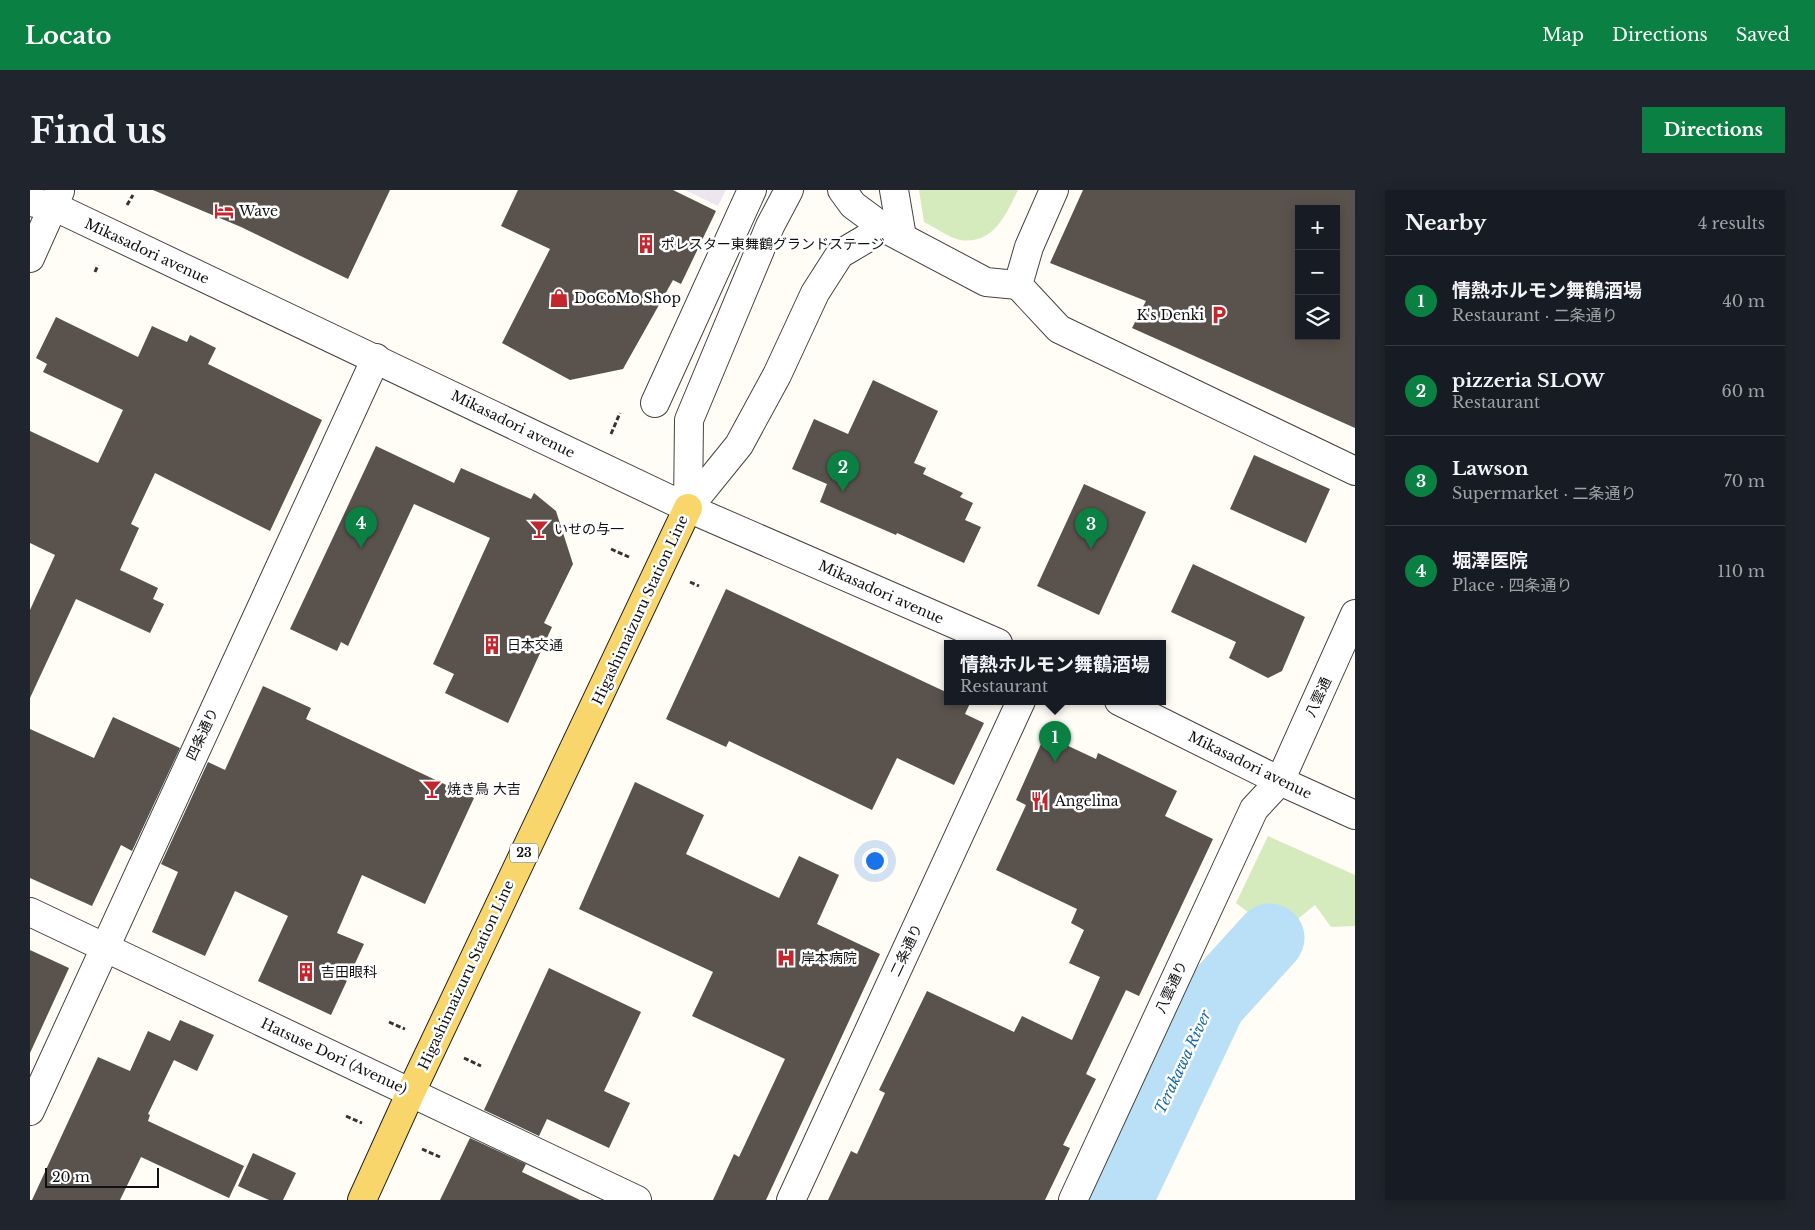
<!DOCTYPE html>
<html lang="en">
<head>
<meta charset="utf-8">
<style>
	:root { --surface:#171b24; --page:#20242c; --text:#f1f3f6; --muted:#9ea1a6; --line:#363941; --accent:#0b8043 }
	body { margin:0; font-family:"Libre Baskerville","Noto Sans JP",serif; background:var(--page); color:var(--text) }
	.controls { position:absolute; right:15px; top:15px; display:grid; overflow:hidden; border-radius:0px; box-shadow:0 2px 12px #0003 }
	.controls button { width:45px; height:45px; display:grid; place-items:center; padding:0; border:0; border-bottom:1px solid var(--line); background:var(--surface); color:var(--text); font:25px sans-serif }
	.scale { position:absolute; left:15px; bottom:12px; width:114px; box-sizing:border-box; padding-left:5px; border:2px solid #111; border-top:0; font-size:14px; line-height:18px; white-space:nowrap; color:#111; -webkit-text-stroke:4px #fff; paint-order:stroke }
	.you { position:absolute; left:844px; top:670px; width:18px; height:18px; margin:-12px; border:4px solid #fff; border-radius:50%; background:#1a73e8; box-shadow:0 0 0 8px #1a73e833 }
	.badge { display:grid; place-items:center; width:32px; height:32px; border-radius:50%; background:var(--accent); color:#fff; font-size:16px; font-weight:700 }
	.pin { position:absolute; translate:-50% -41px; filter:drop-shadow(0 1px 2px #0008) }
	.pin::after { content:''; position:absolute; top:26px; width:18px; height:15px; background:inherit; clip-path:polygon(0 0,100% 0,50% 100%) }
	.popup { position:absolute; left:914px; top:450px; width:222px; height:65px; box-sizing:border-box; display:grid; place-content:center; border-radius:0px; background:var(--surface); filter:drop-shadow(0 1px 4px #0005); font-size:16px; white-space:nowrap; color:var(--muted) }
	.popup b { font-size:19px; color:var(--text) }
	.popup::after { content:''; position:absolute; left:50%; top:100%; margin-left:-10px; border:10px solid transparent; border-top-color:var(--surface) }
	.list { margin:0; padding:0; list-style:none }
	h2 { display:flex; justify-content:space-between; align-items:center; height:65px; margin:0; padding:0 20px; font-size:21px }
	h2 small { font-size:16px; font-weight:400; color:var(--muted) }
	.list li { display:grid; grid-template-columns:32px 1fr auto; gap:15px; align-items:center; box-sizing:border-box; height:90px; padding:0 20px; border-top:1px solid var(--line) }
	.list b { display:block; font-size:19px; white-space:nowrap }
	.list p { margin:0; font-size:16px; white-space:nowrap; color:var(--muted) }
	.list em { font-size:16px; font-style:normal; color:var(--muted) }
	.icon { flex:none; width:28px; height:28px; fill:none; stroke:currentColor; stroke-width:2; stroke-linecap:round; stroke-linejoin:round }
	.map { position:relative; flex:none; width:1325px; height:1010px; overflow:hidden; border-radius:0px }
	header { display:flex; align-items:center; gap:30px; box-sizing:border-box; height:70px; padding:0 25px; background:var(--accent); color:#fff }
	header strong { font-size:24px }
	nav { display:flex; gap:28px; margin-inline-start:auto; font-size:18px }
	.intro { display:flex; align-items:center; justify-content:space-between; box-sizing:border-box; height:120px; padding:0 30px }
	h1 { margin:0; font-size:35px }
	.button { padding:12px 22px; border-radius:0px; background:var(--accent); color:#fff; font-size:18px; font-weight:700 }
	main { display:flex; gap:30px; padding:0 30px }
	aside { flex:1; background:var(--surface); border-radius:0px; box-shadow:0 2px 12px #0003 }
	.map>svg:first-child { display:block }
</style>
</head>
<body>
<header>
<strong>Locato</strong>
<nav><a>Map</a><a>Directions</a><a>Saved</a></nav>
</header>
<div class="intro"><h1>Find us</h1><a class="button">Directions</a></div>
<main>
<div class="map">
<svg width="1325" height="1010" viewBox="0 0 1325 1010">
	<rect width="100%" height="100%" fill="#fffdf5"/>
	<!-- industrial -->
	<path fill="#eee6ef" d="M655,0H696L688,16Z"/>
	<!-- green -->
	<g fill="#d5ebbd">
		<path d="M889,0H988C976,24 964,55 930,50C919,48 905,37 894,32Z"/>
		<path d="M1238,646L1325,685V736L1301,737L1285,715L1248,745L1206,713Z"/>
	</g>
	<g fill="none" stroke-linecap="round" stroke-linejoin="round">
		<!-- river -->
		<path stroke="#b9e0f7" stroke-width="69" d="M1088,1010L1182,812L1240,748"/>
	</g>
	<!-- building -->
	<g fill="#5a524d" fill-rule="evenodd">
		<path d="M123,0H360L318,89L211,37Z"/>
		<path d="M488,0H643L686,21L651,94L643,90L593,179L540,190L472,153L520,59L471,36Z"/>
		<path d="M1053,0H1325V238L1102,138L1116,111L1020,73ZM1269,19H1306V146H1269Z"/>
		<path d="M26,127L108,167L122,136L157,152L160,145L186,158L178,174L292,230L240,341L125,283L101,334L109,338L90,380L128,398L123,409L134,414L120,443L46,409L0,508V420L25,365L0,353V241L68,273L93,220L13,182L17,174L6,168Z"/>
		<path d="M843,190L908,221L884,273L896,278L893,284L933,303L930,307L943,313L935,330L951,337L934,373L867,343L866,345L790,312L797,294L762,279L784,229L818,244Z"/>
		<path d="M346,256L424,293L431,278L501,309L504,303L526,321L543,374L514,433L522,437L478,533L415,503L424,484L403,474L460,348L384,314L318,456L311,452L307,461L260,439Z"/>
		<path d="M1224,265L1300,299L1276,353L1200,319Z"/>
		<path d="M1054,294L1116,322L1069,425L1007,396Z"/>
		<path d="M1163,374L1275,427L1252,481L1238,488L1199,468L1206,452L1141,422Z"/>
		<path d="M696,399L918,503V511H941L935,524L954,533L924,595L867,568L842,620L699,551L696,557L636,529Z"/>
		<path d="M233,496L281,518L276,529L444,608L395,714L332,685L307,743L334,754L301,825L228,791L258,726L205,701L175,766L122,742L148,682L131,674L178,572L195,580Z"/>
		<path d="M83,527L150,558L102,661L91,655L62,716L0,688V539L64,568Z"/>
		<path d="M1015,545L1066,569L1068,563L1147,601L1135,626L1183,649L1109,806L1096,800L1056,884L1066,889L1033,955L1040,958L1015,1010H798L821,961L827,964L855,903L849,900L897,801L984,842L992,826L1042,850L1070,787L1039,773L1054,740L1041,733L1047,719L966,680L996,615L986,610Z"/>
		<path d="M605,592L674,625L656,664L749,708L769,666L809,685L787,734L850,764L736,1010H683L704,964L709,967L755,869L662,826L683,782L549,719Z"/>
		<path d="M0,760L39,778L0,863Z"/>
		<path d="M519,778L611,822L574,901L600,913L579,958L517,929L509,946L454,920Z"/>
		<path d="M150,830L184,845L167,881L144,870L118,924L120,925L118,931L214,976L199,1008L111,967L90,1010H2L68,867L100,881L118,841L140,851Z"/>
		<path d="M440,948L496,974L492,982L550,1010H410Z"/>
		<path d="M223,963L266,983L253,1010H239L208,996Z"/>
	</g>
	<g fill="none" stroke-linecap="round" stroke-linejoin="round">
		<!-- minor casing -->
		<g stroke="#444" stroke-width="30">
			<g id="minor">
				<path d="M812,0L823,15L854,38L956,92L988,95L999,57L1024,0"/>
				<path d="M864,0L872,47"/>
				<path d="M0,12L23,16L658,318L968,453"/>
				<path d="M0,68L30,1"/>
				<path d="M988,95L1029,139L1325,281"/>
				<path d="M625,213L722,0"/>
				<path d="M658,318L709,255L747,185L785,103L810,64L854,38"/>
				<path d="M658,318L659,230L740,36L759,0"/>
				<path d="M1089,511L1250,591L1325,625"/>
				<path d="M0,722L607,1010"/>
				<path d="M0,921L346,168"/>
				<path d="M761,1010L991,511"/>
				<path d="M1043,1010L1224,619L1250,591L1325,424"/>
			</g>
		</g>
		<!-- major casing -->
		<g stroke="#222" stroke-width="30">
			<path id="major" d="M332,1010L381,902L658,318"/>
		</g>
		<!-- path -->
		<g stroke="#333" stroke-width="3" stroke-dasharray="5 2.5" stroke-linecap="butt">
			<path d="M97,15L103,5"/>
			<path d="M65,82L68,75"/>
			<path d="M581,244L590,223"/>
			<path d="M581,359L599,367"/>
			<path d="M660,392L669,396"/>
			<path d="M359,832L375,839"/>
			<path d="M434,868L451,876"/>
			<path d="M316,926L332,933"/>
			<path d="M392,959L410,967"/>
		</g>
		<!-- minor -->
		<use href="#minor" stroke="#fff" stroke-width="28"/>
		<!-- major -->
		<use href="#major" stroke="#f9d66b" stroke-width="28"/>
	</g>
	<!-- icons -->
	<defs>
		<g id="hotel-bare" transform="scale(1.5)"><path d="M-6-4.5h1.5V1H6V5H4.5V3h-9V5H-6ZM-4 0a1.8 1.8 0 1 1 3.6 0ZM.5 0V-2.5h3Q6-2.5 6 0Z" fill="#c4262e" stroke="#fff" stroke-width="2.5" paint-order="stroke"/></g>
		<g id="building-bare" transform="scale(1.5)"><path d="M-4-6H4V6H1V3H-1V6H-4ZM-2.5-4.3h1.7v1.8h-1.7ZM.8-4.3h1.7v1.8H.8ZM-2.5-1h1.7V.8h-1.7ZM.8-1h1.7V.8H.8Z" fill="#c4262e" stroke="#fff" stroke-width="2.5" paint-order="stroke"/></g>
		<g id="shop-bare" transform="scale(1.5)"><path d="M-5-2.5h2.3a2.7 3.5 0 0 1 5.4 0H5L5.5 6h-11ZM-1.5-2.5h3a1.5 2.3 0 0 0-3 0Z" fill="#c4262e" stroke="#fff" stroke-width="2.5" paint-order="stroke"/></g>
		<g id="parking-bare" transform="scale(1.5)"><path d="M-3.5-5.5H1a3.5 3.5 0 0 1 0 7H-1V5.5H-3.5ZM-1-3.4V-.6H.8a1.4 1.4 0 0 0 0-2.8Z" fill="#c4262e" stroke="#fff" stroke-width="2.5" paint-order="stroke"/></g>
		<g id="bar-bare" transform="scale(1.5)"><path d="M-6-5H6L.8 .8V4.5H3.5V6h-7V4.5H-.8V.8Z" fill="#c4262e" stroke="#fff" stroke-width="2.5" paint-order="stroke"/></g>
		<g id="restaurant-bare" transform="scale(1.5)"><path d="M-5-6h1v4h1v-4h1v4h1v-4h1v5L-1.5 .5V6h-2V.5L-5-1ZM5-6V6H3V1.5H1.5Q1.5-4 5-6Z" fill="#c4262e" stroke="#fff" stroke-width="2.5" paint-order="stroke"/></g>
		<g id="hospital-bare" transform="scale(1.5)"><path d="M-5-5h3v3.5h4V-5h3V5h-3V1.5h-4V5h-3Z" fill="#c4262e" stroke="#fff" stroke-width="2.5" paint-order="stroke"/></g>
	</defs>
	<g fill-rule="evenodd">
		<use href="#hotel-bare" x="194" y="21"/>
		<use href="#building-bare" x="616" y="54"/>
		<use href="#shop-bare" x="529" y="108"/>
		<use href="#parking-bare" x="1189" y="125"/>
		<use href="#bar-bare" x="509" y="339"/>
		<use href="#building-bare" x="462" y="455"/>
		<use href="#bar-bare" x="402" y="599"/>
		<use href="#restaurant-bare" x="1010" y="611"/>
		<use href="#hospital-bare" x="756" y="768"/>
		<use href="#building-bare" x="276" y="782"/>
	</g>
	<g text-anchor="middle" stroke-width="5" stroke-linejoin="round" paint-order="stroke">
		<!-- shield labels -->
		<rect fill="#fff" stroke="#585858" stroke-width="1" x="480" y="653.5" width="28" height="19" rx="4"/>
		<g font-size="12" font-weight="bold" fill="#111">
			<text x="494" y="667">23</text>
		</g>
		<!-- poi labels -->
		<g font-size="14" fill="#111" stroke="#fff" text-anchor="start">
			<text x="209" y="26">Wave</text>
			<text x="631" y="59">ポレスター東舞鶴グランドステージ</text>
			<text x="544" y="113">DoCoMo Shop</text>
			<text x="1174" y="130" text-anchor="end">K's Denki</text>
			<text x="524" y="344">いせの与一</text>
			<text x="477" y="460">日本交通</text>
			<text x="417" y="604">焼き鳥 大吉</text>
			<text x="1025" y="616">Angelina</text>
			<text x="771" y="773">岸本病院</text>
			<text x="291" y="787">吉田眼科</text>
		</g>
		<!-- street labels -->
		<g font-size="14" fill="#111" stroke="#fff">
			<text transform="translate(117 61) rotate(25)" y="5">Mikasadori avenue</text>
			<text transform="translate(483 234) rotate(26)" y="5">Mikasadori avenue</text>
			<text transform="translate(851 402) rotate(24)" y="5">Mikasadori avenue</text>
			<text transform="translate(610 420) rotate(-65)" y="5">Higashimaizuru Station Line</text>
			<text transform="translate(1288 507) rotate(-65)" y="5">八雲通</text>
			<text transform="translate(172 544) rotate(-65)" y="5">四条通り</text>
			<text transform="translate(1220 575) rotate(26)" y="5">Mikasadori avenue</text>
			<text transform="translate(876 760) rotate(-65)" y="5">二条通り</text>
			<text transform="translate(436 785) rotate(-65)" y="5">Higashimaizuru Station Line</text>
			<text transform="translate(1141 797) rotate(-65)" y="5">八雲通り</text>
			<text transform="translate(304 866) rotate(25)" y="5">Hatsuse Dori (Avenue)</text>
		</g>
		<!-- water labels -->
		<g font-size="15" font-style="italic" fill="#1768a6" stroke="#fff">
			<text transform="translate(1153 872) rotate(-65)" y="5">Terakawa River</text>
		</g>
	</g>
</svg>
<div class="controls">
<button>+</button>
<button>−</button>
<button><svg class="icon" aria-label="layers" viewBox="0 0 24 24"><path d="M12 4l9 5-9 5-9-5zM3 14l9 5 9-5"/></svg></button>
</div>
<div class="scale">20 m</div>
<div class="you"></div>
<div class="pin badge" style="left:1025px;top:572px">1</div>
<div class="popup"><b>情熱ホルモン舞鶴酒場</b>Restaurant</div>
<div class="pin badge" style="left:813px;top:302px">2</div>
<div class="pin badge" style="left:1061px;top:359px">3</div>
<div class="pin badge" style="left:331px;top:358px">4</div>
</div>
<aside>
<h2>Nearby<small>4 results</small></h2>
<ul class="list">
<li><span class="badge">1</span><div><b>情熱ホルモン舞鶴酒場</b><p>Restaurant · 二条通り</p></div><em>40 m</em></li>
<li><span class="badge">2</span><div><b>pizzeria SLOW</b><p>Restaurant</p></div><em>60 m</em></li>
<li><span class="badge">3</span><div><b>Lawson</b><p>Supermarket · 二条通り</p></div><em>70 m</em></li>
<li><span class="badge">4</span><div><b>堀澤医院</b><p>Place · 四条通り</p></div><em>110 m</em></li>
</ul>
</aside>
</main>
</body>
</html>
